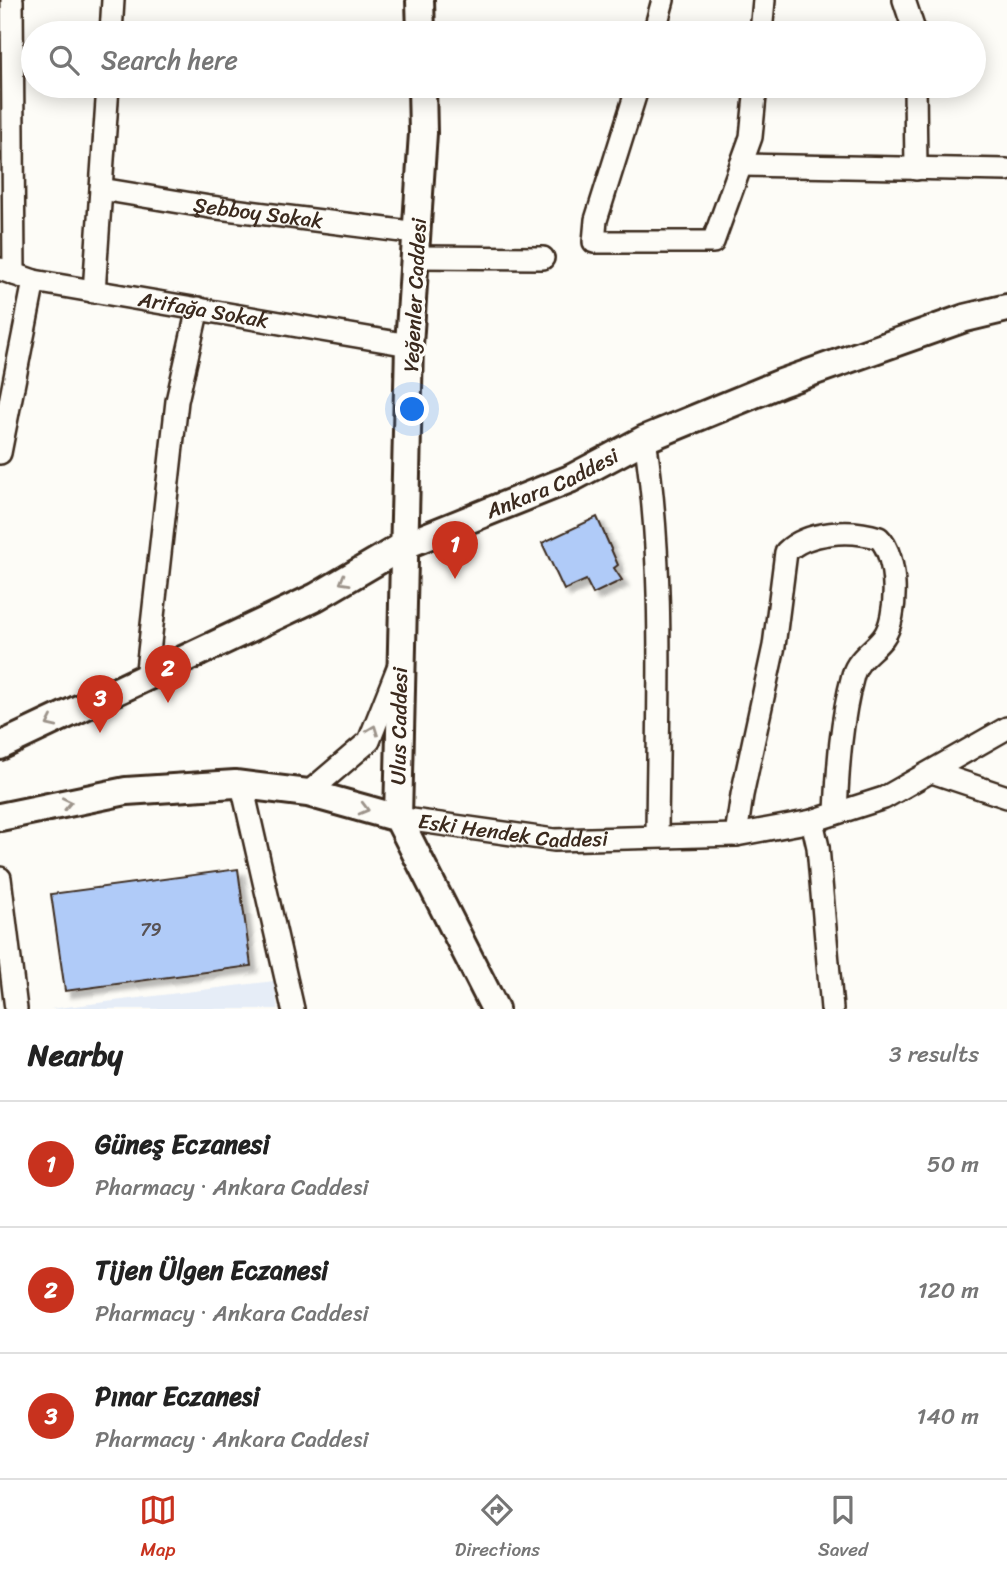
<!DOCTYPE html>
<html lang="en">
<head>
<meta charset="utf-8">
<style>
	:root { --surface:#fff; --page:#f2f2f2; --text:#222; --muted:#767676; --line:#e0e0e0; --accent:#c8321e }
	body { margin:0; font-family:Sriracha,sans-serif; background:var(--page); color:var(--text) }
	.you { position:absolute; left:413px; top:410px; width:24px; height:24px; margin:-18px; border:5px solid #fff; border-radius:50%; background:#1a73e8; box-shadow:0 0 0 10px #1a73e833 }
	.badge { display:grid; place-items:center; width:46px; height:46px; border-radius:50%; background:var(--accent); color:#fff; font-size:23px; font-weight:700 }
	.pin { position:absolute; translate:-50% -58px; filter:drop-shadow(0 2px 4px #0008) }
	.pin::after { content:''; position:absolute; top:37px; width:24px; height:21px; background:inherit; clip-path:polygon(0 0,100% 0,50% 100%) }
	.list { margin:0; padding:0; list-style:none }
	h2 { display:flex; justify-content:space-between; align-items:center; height:91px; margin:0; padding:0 28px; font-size:30px }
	h2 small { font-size:23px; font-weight:400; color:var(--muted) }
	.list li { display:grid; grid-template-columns:46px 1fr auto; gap:21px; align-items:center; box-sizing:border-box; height:126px; padding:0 28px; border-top:2px solid var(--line) }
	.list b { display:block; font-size:26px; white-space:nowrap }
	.list p { margin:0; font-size:23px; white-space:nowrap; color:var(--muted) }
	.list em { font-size:23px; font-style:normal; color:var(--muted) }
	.icon { flex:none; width:38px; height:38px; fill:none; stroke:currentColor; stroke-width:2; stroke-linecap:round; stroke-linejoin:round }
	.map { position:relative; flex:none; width:1007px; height:1009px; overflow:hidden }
	.search { position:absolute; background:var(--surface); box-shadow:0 4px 18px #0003; left:21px; right:21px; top:21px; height:77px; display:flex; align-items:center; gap:18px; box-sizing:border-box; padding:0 24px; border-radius:38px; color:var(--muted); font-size:26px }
	.sheet { height:469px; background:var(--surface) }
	nav { display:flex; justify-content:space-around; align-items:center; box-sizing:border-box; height:98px; border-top:2px solid var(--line); background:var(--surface); font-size:19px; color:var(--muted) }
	nav a { display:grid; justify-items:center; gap:4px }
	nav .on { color:var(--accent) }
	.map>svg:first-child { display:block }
</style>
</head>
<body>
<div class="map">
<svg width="1007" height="1009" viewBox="0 0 1007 1009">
	<defs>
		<filter id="shadow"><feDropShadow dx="6" dy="6" stdDeviation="2" flood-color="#0004"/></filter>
	</defs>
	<rect width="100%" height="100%" fill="#fdfcf7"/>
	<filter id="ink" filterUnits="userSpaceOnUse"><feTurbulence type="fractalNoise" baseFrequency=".0143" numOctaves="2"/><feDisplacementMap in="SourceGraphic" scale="14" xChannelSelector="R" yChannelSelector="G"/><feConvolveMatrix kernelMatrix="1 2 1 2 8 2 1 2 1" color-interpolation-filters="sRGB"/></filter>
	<g filter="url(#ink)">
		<!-- built -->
		<path fill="#e6edf7" d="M274,981L278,1009H50Z"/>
		<!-- building -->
		<g fill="#b0cbf8" stroke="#3b2a1e" stroke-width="2" filter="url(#shadow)">
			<path d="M597,517L618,565L614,568L622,580L593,594L586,580L564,590L542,543Z"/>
			<path d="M238,869L251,966L65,991L51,894Z"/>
		</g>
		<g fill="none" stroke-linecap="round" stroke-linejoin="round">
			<!-- minor casing -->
			<g stroke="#3b2a1e" stroke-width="26">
				<g id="minor">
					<path d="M12,0L14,274"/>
					<path d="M904,0L915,33"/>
					<path d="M111,33L113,0"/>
					<path d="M654,33L663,0"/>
					<path d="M761,33L764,0"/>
					<path d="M638,86L596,220L594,242H713L751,137L756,86"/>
					<path d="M915,86L916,169"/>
					<path d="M741,165L1007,170"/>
					<path id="s1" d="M101,189L210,207L418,233"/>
					<path d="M416,257L543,258"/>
					<path id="s2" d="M0,269L34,281L409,345"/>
					<path d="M94,292L108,86"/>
					<path d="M645,439C665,570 658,703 657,836"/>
					<path d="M0,453L34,281"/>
					<path d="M146,679L177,401L198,308"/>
					<path d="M932,772L1007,797"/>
					<path d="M242,785L293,1009"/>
					<path d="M308,793L369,741L398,668"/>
					<path id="s3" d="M398,818L554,840L736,835L812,821L884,798L1007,728"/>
					<path d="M812,821L818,847L832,1009"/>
					<path d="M736,835L742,795L774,646L786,552C808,531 851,529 879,538C898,556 899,617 883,638C873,651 858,658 853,675C841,720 838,766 836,813"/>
					<path d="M0,878L16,1009"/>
				</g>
			</g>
			<!-- tertiary casing -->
			<g stroke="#3b2a1e" stroke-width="32">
				<g id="tertiary">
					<path d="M420,0L421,33"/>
					<path d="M422,86L423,133L409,345L398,818L495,1009"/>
					<path id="s4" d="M0,746L316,597L403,546L570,479L645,439L781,383L965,318L1007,308"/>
					<path d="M0,817L126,791L235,784L308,793L398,818"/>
				</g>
			</g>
			<!-- minor -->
			<use href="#minor" stroke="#fdfcf7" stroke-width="21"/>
			<!-- tertiary -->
			<use href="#tertiary" stroke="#fdfcf7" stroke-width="26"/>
		</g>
		<!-- one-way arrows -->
		<defs><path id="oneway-chevron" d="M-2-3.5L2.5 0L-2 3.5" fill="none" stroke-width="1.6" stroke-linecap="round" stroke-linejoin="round" transform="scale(1.75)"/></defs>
		<g stroke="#9c938a">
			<use href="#oneway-chevron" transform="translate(344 581) rotate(150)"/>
			<use href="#oneway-chevron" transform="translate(51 723) rotate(155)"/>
			<use href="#oneway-chevron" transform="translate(373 730) rotate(-69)"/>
			<use href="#oneway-chevron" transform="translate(67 803) rotate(-12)"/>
			<use href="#oneway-chevron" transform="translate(364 809) rotate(15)"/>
		</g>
	</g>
	<g text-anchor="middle" stroke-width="7" stroke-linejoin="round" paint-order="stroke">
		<!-- number labels -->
		<g font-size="18" fill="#585254">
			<text x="151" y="936">79</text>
		</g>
		<!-- street labels -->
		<g font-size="21" fill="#3b2a1e" stroke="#fdfcf7">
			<text dy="7" stroke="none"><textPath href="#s1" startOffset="159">Şebboy Sokak</textPath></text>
			<text transform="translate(415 295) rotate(-87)" y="7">Yeğenler Caddesi</text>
			<text dy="7" stroke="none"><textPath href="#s2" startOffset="208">Arifağa Sokak</textPath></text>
			<text dy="7" stroke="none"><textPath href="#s4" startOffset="612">Ankara Caddesi</textPath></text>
			<text transform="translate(399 726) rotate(-89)" y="7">Ulus Caddesi</text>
			<text dy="7" stroke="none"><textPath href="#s3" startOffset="116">Eski Hendek Caddesi</textPath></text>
		</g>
	</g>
</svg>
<div class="you"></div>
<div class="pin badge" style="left:455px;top:579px">1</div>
<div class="pin badge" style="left:168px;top:703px">2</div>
<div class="pin badge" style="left:100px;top:733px">3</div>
<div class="search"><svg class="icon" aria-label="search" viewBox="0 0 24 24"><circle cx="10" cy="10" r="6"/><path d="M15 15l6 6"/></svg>Search here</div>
</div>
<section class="sheet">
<h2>Nearby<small>3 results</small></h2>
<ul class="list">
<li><span class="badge">1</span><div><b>Güneş Eczanesi</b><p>Pharmacy · Ankara Caddesi</p></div><em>50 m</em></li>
<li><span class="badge">2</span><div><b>Tijen Ülgen Eczanesi</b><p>Pharmacy · Ankara Caddesi</p></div><em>120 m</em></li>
<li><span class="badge">3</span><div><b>Pınar Eczanesi</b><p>Pharmacy · Ankara Caddesi</p></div><em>140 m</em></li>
</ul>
</section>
<nav>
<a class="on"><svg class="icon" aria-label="map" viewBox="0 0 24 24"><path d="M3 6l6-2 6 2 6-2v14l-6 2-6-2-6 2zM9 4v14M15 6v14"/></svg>Map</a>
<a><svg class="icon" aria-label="directions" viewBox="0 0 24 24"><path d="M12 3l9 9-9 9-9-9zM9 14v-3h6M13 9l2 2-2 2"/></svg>Directions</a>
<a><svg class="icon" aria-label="saved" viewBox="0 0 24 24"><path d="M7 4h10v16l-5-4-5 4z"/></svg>Saved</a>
</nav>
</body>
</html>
